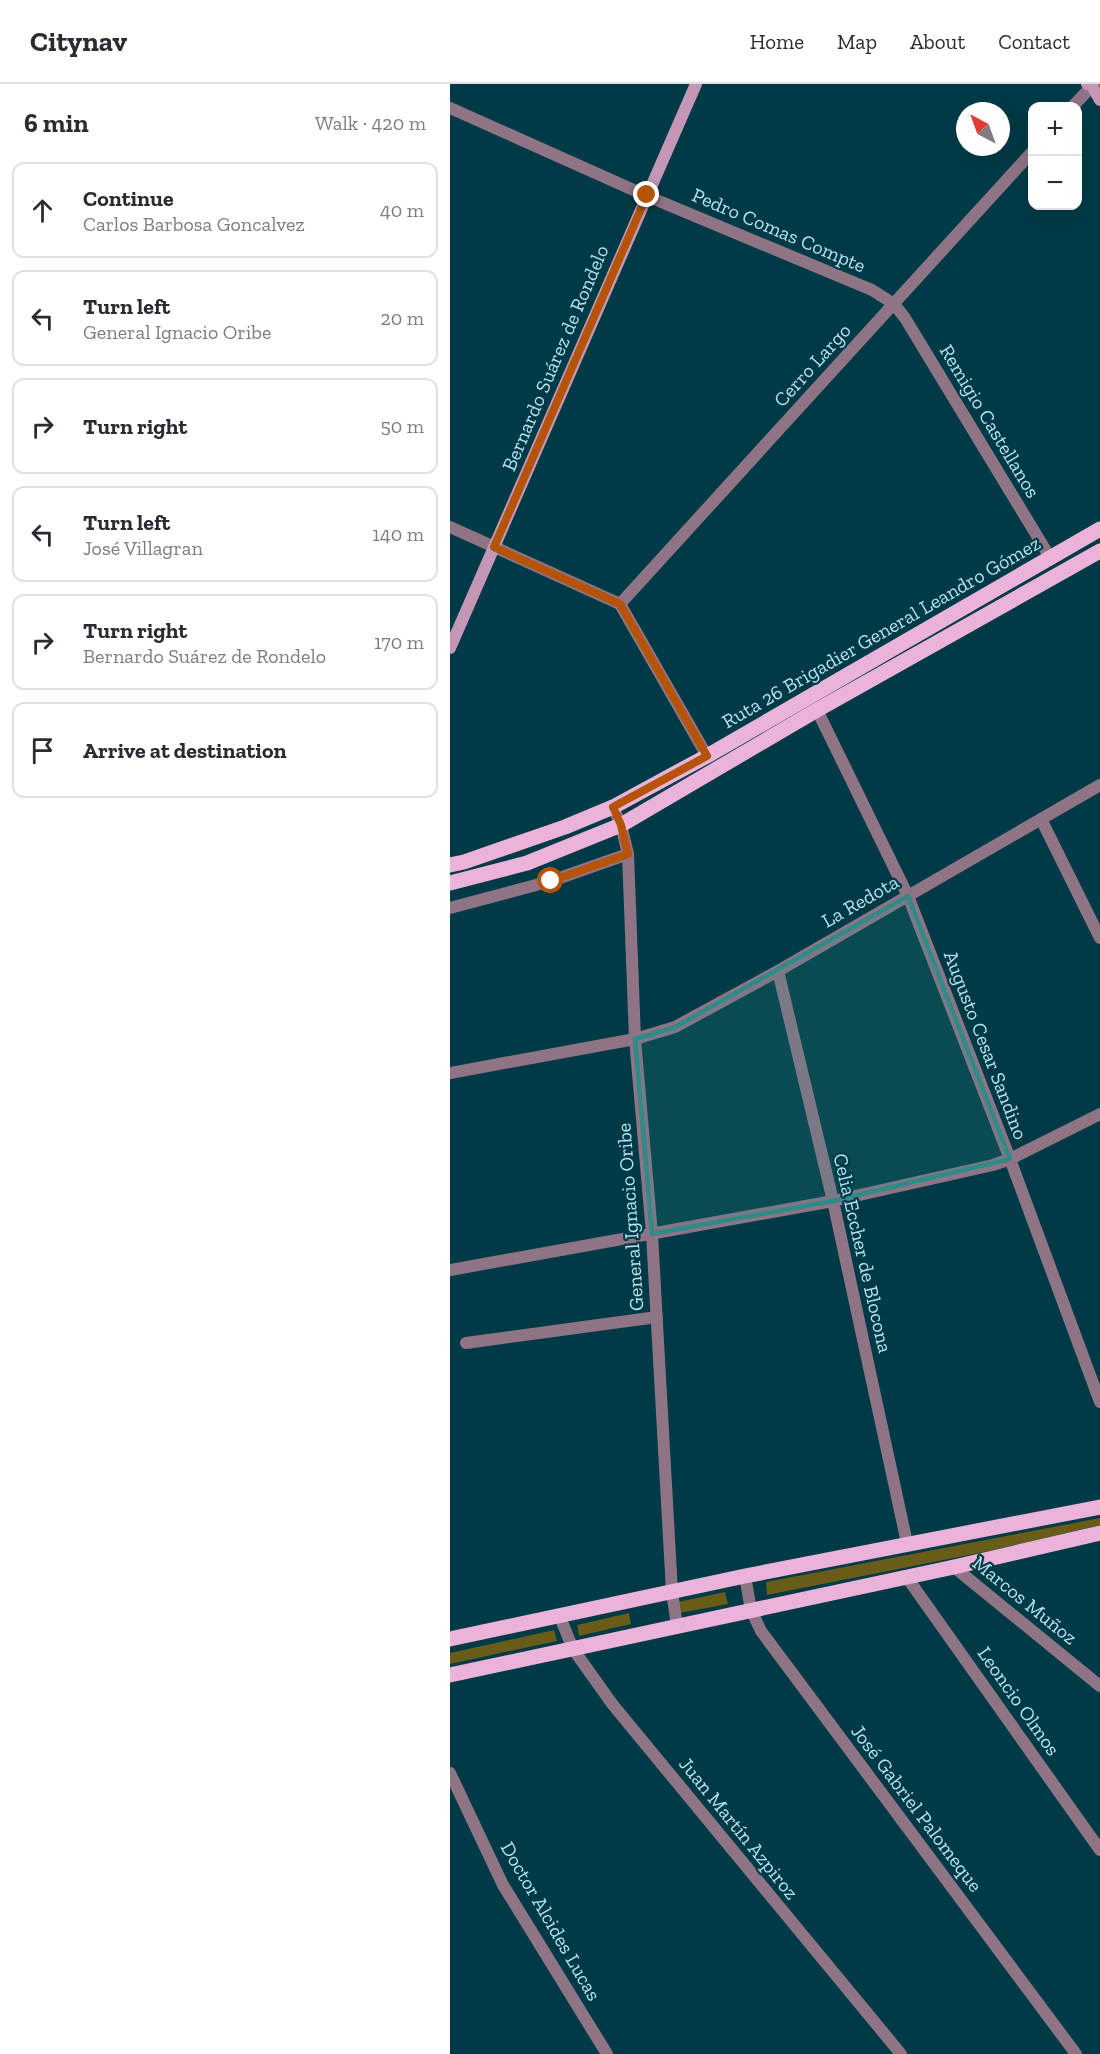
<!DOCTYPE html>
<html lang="en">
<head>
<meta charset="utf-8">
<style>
	:root { --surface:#fff; --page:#f7f7f7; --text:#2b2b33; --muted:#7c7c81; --line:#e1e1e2 }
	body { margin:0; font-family:"Zilla Slab",serif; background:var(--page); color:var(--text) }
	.controls { position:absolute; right:18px; top:18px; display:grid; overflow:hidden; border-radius:12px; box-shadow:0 6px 24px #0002 }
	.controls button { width:54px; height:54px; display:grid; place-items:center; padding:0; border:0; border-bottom:2px solid var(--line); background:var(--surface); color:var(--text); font:30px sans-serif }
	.compass { position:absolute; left:506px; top:18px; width:54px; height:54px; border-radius:50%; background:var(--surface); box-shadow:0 6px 24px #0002; rotate:319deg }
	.stop { position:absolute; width:18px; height:18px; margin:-14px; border:4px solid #b45309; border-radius:50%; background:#fff }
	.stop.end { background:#b45309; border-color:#fff; box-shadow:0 2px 6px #0008 }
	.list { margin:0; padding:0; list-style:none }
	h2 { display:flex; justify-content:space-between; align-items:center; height:78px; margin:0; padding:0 24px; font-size:26px }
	h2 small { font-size:20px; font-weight:400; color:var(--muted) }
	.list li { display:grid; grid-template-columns:39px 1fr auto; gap:18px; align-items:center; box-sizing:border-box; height:96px; margin:0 12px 12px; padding:0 12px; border:2px solid var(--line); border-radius:12px }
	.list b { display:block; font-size:22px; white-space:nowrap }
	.list p { margin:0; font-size:20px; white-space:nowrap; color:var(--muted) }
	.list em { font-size:20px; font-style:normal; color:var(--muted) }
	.icon { flex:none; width:33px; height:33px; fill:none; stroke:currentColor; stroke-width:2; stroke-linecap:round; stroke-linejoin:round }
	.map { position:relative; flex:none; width:650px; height:1970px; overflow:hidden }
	header { display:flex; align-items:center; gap:36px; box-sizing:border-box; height:84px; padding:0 30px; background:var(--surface); border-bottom:2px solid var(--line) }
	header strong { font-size:28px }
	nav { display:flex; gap:33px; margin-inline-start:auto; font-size:21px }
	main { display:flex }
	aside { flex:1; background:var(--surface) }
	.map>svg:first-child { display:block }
</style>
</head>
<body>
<header>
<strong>Citynav</strong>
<nav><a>Home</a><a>Map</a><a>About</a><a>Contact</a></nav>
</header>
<main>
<aside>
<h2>6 min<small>Walk · 420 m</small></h2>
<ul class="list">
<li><svg class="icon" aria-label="ahead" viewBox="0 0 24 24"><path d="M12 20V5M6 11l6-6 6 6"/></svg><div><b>Continue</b><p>Carlos Barbosa Goncalvez</p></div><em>40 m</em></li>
<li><svg class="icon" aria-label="left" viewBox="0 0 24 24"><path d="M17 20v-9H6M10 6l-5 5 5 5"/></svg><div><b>Turn left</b><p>General Ignacio Oribe</p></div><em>20 m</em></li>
<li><svg class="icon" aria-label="right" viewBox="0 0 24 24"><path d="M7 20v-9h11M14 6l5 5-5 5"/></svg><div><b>Turn right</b></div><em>50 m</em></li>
<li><svg class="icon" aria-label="left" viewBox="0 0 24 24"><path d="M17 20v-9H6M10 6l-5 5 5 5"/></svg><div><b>Turn left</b><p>José Villagran</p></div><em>140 m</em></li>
<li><svg class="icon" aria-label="right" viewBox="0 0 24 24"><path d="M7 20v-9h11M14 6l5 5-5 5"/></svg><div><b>Turn right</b><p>Bernardo Suárez de Rondelo</p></div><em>170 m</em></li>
<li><svg class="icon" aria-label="arrive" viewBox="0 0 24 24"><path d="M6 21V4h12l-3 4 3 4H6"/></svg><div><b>Arrive at destination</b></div></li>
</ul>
</aside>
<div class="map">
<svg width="650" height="1970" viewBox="0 0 650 1970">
	<rect width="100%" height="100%" fill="#003a47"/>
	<!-- green -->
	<g fill="#695c18">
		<path d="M650,1434V1441L539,1467L317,1511L316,1498Z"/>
		<path d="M275,1508L278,1520L230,1529L228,1518Z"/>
		<path d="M179,1529L181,1540L129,1552L127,1541Z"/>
		<path d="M104,1546L107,1557L0,1580V1569Z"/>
	</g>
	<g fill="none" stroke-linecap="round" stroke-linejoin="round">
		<!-- street -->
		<g stroke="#8f7486" stroke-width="12">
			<path d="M623,22L644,0"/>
			<path d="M0,24L197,112L422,206L444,220L455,234L601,475"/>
			<path d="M0,443L170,520L257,672"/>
			<path d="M170,520L582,68"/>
			<path d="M367,626L458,812L560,1075L650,1318"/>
			<path d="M163,723L171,741L178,770L185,955L202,1150L222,1508L227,1542"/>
			<path d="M591,735L650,854"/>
			<path d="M0,824L101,797L178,770"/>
			<path d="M328,887L383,1117L457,1459"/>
			<path d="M0,989L185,955L225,943L328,887L650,701"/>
			<path d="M0,1186L383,1117L543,1081L560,1075L650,1030"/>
			<path d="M16,1259L207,1233"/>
			<path d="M504,1483L650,1602"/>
			<path d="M295,1492L301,1526L311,1547L626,1970"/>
			<path d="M456,1492L650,1766"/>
			<path d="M110,1533L123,1565L163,1621L451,1970"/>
			<path d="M0,1689L53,1801L157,1970"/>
		</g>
		<!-- secondary -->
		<g stroke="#c397b5" stroke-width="12">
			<path d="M637,0L642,2L650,16"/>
			<path d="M0,564L246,0"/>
		</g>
		<!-- primary -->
		<g stroke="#ebb3da" stroke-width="15">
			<path d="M0,781L14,778L115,743L163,723L257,672L650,445"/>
			<path d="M0,799L77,779L171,741L367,626L650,467"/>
			<path d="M0,1555L295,1492L650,1423"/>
			<path d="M0,1591L504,1483L650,1449"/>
		</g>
	</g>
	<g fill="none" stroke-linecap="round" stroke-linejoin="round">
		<!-- route -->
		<path stroke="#b45309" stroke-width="8" d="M101,797L178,770L171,741L163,723L257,672L170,520L44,463L197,111"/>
	</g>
	<!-- marked area -->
	<path fill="#308b88" fill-opacity="0.2" stroke="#308b88" stroke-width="4.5" stroke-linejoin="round" d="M458,812L560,1075L383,1117L202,1150L185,955L225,943Z"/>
	<g text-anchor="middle" stroke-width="4.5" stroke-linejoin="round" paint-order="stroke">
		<!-- street labels -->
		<g font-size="20" fill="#b6e1ee" stroke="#003a47">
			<text transform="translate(329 146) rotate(23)" y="7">Pedro Comas Compte</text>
			<text transform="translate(105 274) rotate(-67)" y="7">Bernardo Suárez de Rondelo</text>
			<text transform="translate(362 281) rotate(-48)" y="7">Cerro Largo</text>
			<text transform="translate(540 337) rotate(59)" y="7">Remigio Castellanos</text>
			<text transform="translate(431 548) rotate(-30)" y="7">Ruta 26 Brigadier General Leandro Gómez</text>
			<text transform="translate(410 817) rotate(-30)" y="7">La Redota</text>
			<text transform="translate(536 961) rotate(69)" y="7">Augusto Cesar Sandino</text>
			<text transform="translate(180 1133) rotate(-94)" y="7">General Ignacio Oribe</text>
			<text transform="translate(413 1169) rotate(77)" y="7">Celia Eccher de Blocona</text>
			<text transform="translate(575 1516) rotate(39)" y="7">Marcos Muñoz</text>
			<text transform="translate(569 1617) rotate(55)" y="7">Leoncio Olmos</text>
			<text transform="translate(467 1724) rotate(53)" y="7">José Gabriel Palomeque</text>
			<text transform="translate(289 1744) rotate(51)" y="7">Juan Martín Azpiroz</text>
			<text transform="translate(101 1837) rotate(60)" y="7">Doctor Alcides Lucas</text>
		</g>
	</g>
</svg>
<div class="controls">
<button>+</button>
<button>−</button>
</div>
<svg class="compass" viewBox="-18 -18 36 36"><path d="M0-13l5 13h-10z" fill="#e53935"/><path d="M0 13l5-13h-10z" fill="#7c7c81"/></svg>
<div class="stop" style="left:101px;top:797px"></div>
<div class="stop end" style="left:197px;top:111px"></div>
</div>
</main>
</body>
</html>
